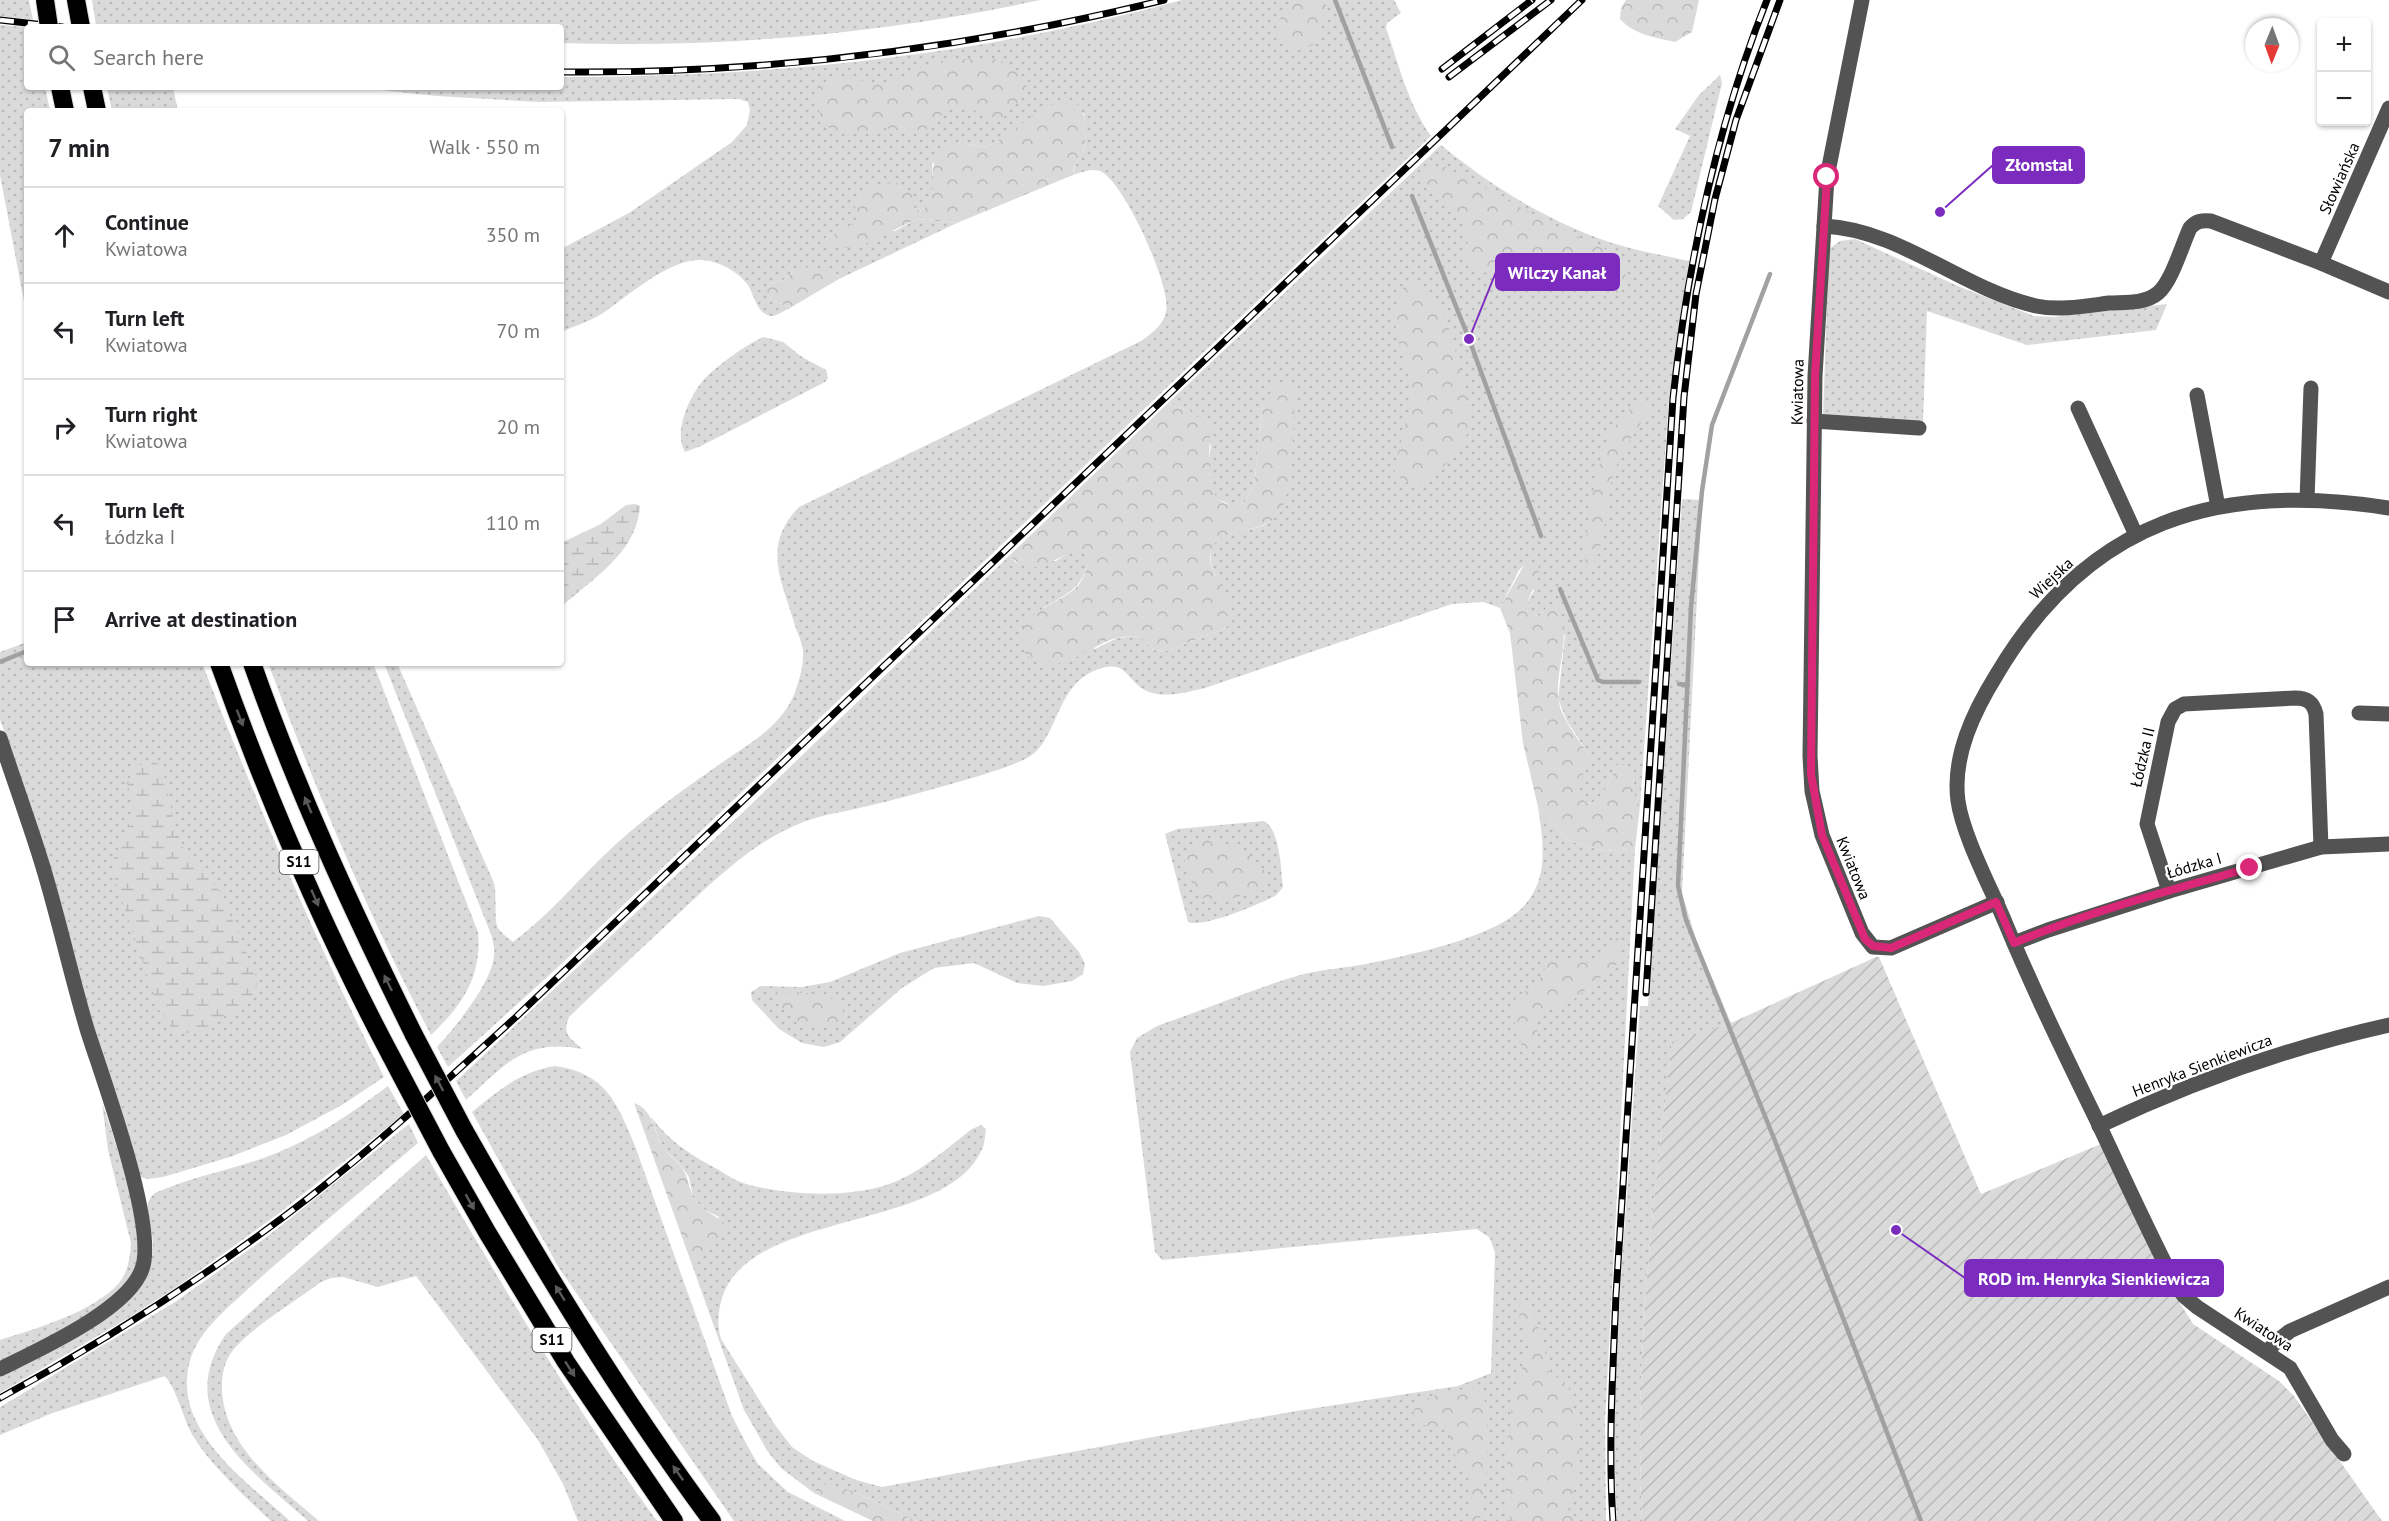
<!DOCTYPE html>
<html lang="en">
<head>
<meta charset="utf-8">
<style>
	:root { --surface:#fff; --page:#f2f2f2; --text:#202124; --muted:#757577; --line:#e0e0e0 }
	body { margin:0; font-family:"PT Sans",sans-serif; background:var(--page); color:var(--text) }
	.controls { position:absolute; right:18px; top:18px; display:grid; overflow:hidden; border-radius:6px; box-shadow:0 2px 4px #0004 }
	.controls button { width:54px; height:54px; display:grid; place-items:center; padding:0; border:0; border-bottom:2px solid var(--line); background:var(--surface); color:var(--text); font:30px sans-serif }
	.compass { position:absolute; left:2245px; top:18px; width:54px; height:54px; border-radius:50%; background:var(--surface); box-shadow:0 2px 4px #0004; rotate:181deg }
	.stop { position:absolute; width:18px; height:18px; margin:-14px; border:4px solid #db2777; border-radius:50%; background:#fff }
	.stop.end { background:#db2777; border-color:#fff; box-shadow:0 2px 6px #0008 }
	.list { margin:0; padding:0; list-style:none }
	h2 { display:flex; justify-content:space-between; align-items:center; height:78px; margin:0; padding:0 24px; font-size:26px }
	h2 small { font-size:20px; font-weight:400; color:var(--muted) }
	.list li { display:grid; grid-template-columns:39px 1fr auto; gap:18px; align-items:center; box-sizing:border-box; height:96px; padding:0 24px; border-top:2px solid var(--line) }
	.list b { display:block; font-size:22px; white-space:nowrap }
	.list p { margin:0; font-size:20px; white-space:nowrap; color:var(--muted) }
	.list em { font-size:20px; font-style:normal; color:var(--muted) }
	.icon { flex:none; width:33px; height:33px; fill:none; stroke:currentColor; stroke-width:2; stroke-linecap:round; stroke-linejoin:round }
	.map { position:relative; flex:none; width:2389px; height:1521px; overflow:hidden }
	.search { position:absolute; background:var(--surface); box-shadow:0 2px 4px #0004; left:24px; top:24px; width:540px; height:66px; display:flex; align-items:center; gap:15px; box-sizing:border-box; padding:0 21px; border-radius:6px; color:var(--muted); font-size:22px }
	.panel { position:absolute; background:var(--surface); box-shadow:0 2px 4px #0004; left:24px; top:108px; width:540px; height:558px; border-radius:6px }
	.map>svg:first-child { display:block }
</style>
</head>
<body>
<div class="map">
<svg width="2389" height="1521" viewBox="0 0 2389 1521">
	<defs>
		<pattern id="grass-dots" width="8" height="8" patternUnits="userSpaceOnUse" patternTransform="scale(1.5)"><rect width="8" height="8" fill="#dadada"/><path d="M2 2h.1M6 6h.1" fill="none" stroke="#b9b9b9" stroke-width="1.8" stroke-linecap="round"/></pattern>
		<pattern id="forest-crowns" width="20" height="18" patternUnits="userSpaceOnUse" patternTransform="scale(1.5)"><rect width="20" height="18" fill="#dadada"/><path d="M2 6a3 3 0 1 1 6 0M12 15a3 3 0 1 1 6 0" fill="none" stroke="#b9b9b9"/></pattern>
		<pattern id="wetland-marsh" width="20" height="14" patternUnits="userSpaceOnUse" patternTransform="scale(1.5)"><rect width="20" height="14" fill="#dadada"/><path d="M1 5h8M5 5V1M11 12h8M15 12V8" fill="none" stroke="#b9b9b9"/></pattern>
		<pattern id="garden-furrows" width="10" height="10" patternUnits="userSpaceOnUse" patternTransform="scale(1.5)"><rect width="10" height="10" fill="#dadada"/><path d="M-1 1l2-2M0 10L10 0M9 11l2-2" fill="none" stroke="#b9b9b9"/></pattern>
	</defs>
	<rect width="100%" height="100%" fill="#fff"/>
	<!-- grass -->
	<g fill="url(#grass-dots)">
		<path d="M0,0H29L33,20L0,16Z"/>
		<path d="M92,0H1040C884,34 721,48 561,43V27H305L277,25L276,27H111L96,25Z"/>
		<path d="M1182,0H1394L1401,13L1387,23L1386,28C1399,65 1408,104 1431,136L556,969L448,1067L437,1047C455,1028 492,982 494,956C495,950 493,943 492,937L384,663H397L494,883C497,895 494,922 498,928C501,933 508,938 513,942C551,914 580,877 615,845C650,813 691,784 730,757C756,740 781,724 794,695C799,681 804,666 803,650C802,643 799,636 796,629C783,583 760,547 799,507L1143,340C1153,332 1163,325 1166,312C1172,287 1124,181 1100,171C1091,168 1082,172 1073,175C1074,163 1081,158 1084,148C1087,138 1084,124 1084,113L1012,132L995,143L983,147L956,142L932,164L934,192L929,205L920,211L913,207L859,215L852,226L825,239L895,231L917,219L957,223L839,279L835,272L793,270L786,279L769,284V298L790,308C785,310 778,315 773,316C758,317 754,295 748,285C738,271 717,260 700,260C668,259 626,298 600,315C588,322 574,326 562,332L561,249L629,213L732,142L747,125L750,110L748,102L739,99L539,102L437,96L352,87H561V77C772,77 978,56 1182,0Z"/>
		<path d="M0,25L27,27V87H45L50,111H27V317L0,175Z"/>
		<path d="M1720,75L1722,83L1691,212L1683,219L1674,220L1658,206L1690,136L1675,129L1699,95Z"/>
		<path d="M107,87H173L178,111H112Z"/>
		<path d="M1441,145C1492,187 1549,222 1612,243C1637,251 1664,255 1689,261L1669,398L1640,806L1633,797L1634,780L1616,765C1610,780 1605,797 1590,804C1569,795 1583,771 1589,755L1567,721L1558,699L1565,636L1549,605L1540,616C1521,613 1526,604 1534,591L1524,565L1519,570L1500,608L1483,602L1452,604L1205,688C1187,692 1160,700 1143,689C1127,679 1126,661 1102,668C1055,681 1059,739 1029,757C1010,767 985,774 965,780C930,790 895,800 859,808C842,812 823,815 806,821C754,840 715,880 675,917C640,950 604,983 569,1017C562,1035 570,1037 582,1049C524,1038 505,1065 466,1100L456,1081L740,815L1010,555L1016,563L1056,561L1071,551L1083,550L1089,559C1083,588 1067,594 1043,608L1095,649L1117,638L1140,636L1154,650L1167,651L1226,628C1225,616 1226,597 1221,586C1216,575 1210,569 1211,555C1211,528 1250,534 1268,523C1273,520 1277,514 1281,510L1263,404L1254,486L1244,503L1233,506L1218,499L1212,493L1208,465L1211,446L1190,411L1168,403Z"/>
		<path d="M1855,239L1960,287L2034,316L2054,317L2167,304L2156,330L2027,345L1927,311L1923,422L1823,416L1829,249L1840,241Z"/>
		<path d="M764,337L783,342L802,357L826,370L828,378L825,382L701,446L685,452C673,432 689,399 701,383C711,370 749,342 764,337Z"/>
		<path d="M1682,499L1702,500L1682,893L1696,939L1731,1023L1672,1043C1653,1202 1634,1360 1642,1521H1617C1611,1430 1617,1338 1623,1248C1629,1167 1634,1087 1640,1006H1648Z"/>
		<path d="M27,642V663H202C257,804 316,942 384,1077L342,1105L286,1135L230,1157L163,1177L148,1179L140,1177L78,974L22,780L0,720V652Z"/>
		<path d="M268,663H373L478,932C482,977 462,1005 431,1035C368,915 316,790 268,663Z"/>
		<path d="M1538,807L1570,841L1604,851L1635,849L1605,1422L1606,1521H917L852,1491L817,1487L814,1493L781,1468L768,1452L744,1410L691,1262L707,1248L719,1217L702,1208L693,1197L689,1177L679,1163L662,1148L651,1117C669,1141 692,1156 719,1170C726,1175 735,1180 743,1183C785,1196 856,1199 897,1181C925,1169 948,1147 972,1129L981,1125L986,1129C985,1134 985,1142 983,1147C949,1233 750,1208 722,1298C718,1312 717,1325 721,1339L775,1425L792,1447L813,1461L856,1480L882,1487L1290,1412L1458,1386L1491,1373L1495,1253L1490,1238L1477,1229L1162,1260L1155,1252L1130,1052L1137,1038L1157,1026C1206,1009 1254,988 1304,974C1324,969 1346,968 1366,964C1409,955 1494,938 1523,907C1550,878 1543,842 1538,807Z"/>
		<path d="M1264,821C1280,829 1281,871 1283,887C1280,891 1277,895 1273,897C1257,905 1204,928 1188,922L1165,834L1177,829Z"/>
		<path d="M1039,916L1050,918L1079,952L1085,964L1083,974L1072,981L1043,986L1017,983L974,963L934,968L902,988L840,1042L824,1047L802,1043L779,1029L752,1000L751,992L761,986L802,987L830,982L900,953Z"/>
		<path d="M555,1066C606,1073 617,1103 635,1146L732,1416L748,1447L758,1464L788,1492L845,1521H734L559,1268L472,1112C498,1091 521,1071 555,1066Z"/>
		<path d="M388,1086L404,1114L278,1214L181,1284L130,1317L0,1393V1373L23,1362L149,1269C151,1261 154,1253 153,1245C153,1227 139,1206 155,1193C191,1177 232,1170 269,1156C314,1139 351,1114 388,1086Z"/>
		<path d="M102,1103C113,1133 145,1231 139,1258C130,1302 37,1343 0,1364V1340C35,1329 94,1312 119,1283C128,1272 130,1258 131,1243L108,1150Z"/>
		<path d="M409,1124L418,1143C362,1191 304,1238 249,1288C230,1306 207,1324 195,1348C185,1368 184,1393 193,1414C211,1458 256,1490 290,1521H271C249,1501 210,1464 195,1439C182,1419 180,1395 165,1376L50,1414L0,1435V1407L175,1302L268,1236Z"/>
		<path d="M426,1155C499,1280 572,1404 657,1521H578L563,1484L538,1440L416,1276L378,1287L343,1277L331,1278L321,1282C293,1303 256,1324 234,1349C224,1361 222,1373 222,1388C223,1446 279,1487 319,1521H308C253,1472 170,1415 226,1334Z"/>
	</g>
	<!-- forest -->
	<g fill="url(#forest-crowns)">
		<path d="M1301,0H1323L1327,7L1315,44L1297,51L1279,40V20L1294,2Z"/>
		<path d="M1626,0H1699L1692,32L1675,42C1654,37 1635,35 1620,19L1621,8Z"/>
		<path d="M995,59C1011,65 1025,73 1028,91L1001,120L993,122L964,104C947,108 939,116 929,129C910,132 902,130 883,128C878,128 872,132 866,133C845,136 823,134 819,110C817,101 816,91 823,84C838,68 858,83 875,83C888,83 903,78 915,72C919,70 922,66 926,65C947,57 973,60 995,59Z"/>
		<path d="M1071,103L1079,105C1086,117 1088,139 1082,153C1079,161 1073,164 1073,175L957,223L917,219L859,247L829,248L821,246C830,230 847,235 859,215L854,205C862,186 898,172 911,193C913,197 913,203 913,207L920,211L929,205C938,180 926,167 943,144L956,142L983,147L995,143L1047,105Z"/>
		<path d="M1443,166L1561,229L1616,254L1624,265L1627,286L1610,298L1568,282L1500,271L1481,273L1471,267L1466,255L1468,238L1460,219L1420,182L1419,172Z"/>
		<path d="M810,267L835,272L839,279L790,308L769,298L764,291L769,284L786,279L793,270Z"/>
		<path d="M1419,281C1427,292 1437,303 1444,315C1450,327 1474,414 1470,426C1462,453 1440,472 1416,486L1396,476L1394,468L1411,403L1408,370L1397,337L1394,313L1405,282Z"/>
		<path d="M1278,381L1295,388C1293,420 1295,483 1281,510C1266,538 1217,523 1211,552C1207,573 1225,584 1230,602C1232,607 1232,614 1233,620L1226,628L1167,651L1154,650L1139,636C1132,637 1123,636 1116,638C1089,646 1064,674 1035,661C1027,657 1023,652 1022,643C1017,614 1053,606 1072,591C1083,583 1086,571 1089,559L1083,550C1059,551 1032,585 1010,555L1168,403L1190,411L1210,427C1211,454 1198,515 1244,503L1254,486L1263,404Z"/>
		<path d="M1647,397L1650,409C1636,431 1619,454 1612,479C1604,511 1608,546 1587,573C1581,543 1596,464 1609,437C1618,419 1630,407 1647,397Z"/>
		<path d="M1524,565H1538C1545,584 1509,611 1540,616L1549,605L1557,606C1573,635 1556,666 1558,697C1560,718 1578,738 1589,755C1587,772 1568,794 1590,804C1605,797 1610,780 1616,765L1627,764C1640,778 1628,790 1640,806L1635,849L1604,851L1570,841L1538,807L1523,743L1510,633L1500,608Z"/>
		<path d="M1201,838C1229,841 1256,854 1270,879L1264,890L1225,900L1203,898C1185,874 1173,861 1201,838Z"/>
		<path d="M1616,938L1621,940V951L1617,964L1572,1001L1544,1011L1538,1018L1537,1047L1532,1053L1523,1049C1519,1035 1506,1007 1518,996C1523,991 1529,991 1534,987C1543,980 1541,967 1552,961C1576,950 1597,981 1609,941Z"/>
		<path d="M777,992L810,993L837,1000L843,1011L838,1022C805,1034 796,1022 773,999Z"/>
		<path d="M634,1103C652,1109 654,1129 661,1145C665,1153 674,1158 680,1165C690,1178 688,1190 695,1199C703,1211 717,1216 728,1226L725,1236L691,1262Z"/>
		<path d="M1521,1303L1530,1308C1540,1330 1546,1346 1547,1370L1568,1385L1580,1436L1578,1473L1568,1511L1574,1521H1511L1505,1498L1508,1442L1513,1396L1529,1347L1518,1310Z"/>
		<path d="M1470,1388L1481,1389C1496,1426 1484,1482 1480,1521H1472V1478L1452,1451L1449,1436L1443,1428L1423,1425L1415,1421C1405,1395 1453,1392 1470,1388Z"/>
		<path d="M827,1484L852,1491L917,1521H873L814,1493L817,1487Z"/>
	</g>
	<!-- wetland -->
	<g fill="url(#wetland-marsh)">
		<path d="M635,504L640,506C637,553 592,579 561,607V543L601,524L626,505Z"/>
		<path d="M147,761L159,764L165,778L177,838L188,855L221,893L258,981L250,1001L197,1033H175L159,1010L114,877L113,860L131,820L134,804L127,783L134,769Z"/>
	</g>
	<!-- garden -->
	<path fill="url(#garden-furrows)" d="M1876,957H1879L1981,1194L2101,1144L2177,1298L2193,1324L2279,1381L2294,1396L2382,1521H1642C1634,1360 1653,1201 1672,1042L1731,1023Z"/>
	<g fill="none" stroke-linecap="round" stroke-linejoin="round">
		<!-- stream -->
		<g stroke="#a1a1a1" stroke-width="4.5">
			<path d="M1335,0L1392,147"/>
			<path d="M1412,196L1469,339L1541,536"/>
			<path d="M1770,274L1712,425L1702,491L1691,607L1678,886L1686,920L1775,1141L1921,1521"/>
			<path d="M1560,589L1598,680L1603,682H1639"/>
			<path d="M0,662L27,651"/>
			<path d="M1679,684L1688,685"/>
		</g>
		<!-- highway casing -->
		<g stroke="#dbdbdb" stroke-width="20">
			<g id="highway">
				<path d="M76,0L81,27"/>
				<path d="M60,87L65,111"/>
				<path d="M92,87L97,111"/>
				<path d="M219,663C267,797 324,930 391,1056"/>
				<path d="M252,663C297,791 354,914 414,1035"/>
				<path d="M464,1130C540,1264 620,1397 712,1521"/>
				<path d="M441,1151L487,1232L566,1362L674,1521"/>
			</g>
		</g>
		<!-- minor -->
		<g stroke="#535353" stroke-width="15">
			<path d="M1862,0L1827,177L1815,376L1810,756L1812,791L1822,835L1862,933L1873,947L1891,948L1997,902"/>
			<path d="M1824,226C1901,230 1962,289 2036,306C2060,311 2086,306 2109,303C2125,302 2145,304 2158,293C2172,281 2182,245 2190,228C2196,221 2202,220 2211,221L2321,263L2389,292"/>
			<path d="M2321,263L2389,108"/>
			<path d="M2197,395L2218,507"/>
			<path d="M2078,408L2136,535"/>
			<path d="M1814,421L1919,428"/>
			<path d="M2307,500L2311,388"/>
			<path d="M2359,713L2389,714"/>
			<path d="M0,738C14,781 30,824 43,867C59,920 71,975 87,1029C102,1077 158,1227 142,1269C128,1310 38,1350 0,1369"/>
			<path d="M2169,891L2147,824L2168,722L2175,709L2184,704L2295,698C2307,698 2313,702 2316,714L2321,847"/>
			<path d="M2014,943L2048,930L2169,891L2321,847L2389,844"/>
			<path d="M2099,1126C2194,1081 2286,1048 2389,1025"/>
			<path d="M2267,1352L2276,1342L2290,1331L2389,1287"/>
			<path d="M2344,1454L2332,1440L2290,1368L2197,1307L2184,1296L2176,1285C2149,1233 2125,1180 2100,1127C2067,1059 2034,992 2005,922C1991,888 1963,836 1958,801C1952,756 1974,711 1997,674C2088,520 2219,481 2389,508"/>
		</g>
		<!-- highway -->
		<use href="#highway" stroke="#000" stroke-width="18"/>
		<!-- rail casing -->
		<g stroke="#000" stroke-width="7">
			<g id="rail">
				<path d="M0,20L62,27"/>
				<path d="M1442,69L1532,0"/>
				<path d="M561,72C766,74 965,49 1164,0"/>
				<path d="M1449,77L1551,0"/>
				<path d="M1646,993L1684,397L1696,294L1715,199L1736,120L1780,0"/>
				<path d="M0,1398C109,1339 213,1272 311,1196C383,1140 449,1078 516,1017L1582,0"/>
				<path d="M1613,1521C1608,1446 1613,1370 1616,1295L1673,398C1688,261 1716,128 1767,0"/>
			</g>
		</g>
		<!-- rail -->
		<use href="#rail" stroke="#fff" stroke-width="4.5" stroke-dasharray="14" stroke-linecap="butt"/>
		<!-- highway-bridge casing -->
		<g stroke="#dbdbdb" stroke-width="20" stroke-linecap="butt">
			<g id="highway-bridge">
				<path d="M45,0L49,27"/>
				<path d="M414,1035L464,1130"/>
				<path d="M391,1056L441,1151"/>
			</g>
		</g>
		<!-- highway-bridge -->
		<use href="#highway-bridge" stroke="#000" stroke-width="18"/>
	</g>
	<!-- one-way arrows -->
	<defs><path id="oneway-solid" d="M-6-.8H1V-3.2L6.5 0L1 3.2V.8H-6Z" transform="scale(1.5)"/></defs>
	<g fill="#595959">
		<use href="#oneway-solid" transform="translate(240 718) rotate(69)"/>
		<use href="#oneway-solid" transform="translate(308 805) rotate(-113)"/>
		<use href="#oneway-solid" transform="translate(315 898) rotate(66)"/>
		<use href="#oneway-solid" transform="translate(388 983) rotate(-116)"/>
		<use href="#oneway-solid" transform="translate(439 1083) rotate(-118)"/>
		<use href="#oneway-solid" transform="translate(470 1202) rotate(61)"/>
		<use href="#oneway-solid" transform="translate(560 1293) rotate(-122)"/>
		<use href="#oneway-solid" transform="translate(570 1369) rotate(57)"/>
		<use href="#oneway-solid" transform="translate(678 1473) rotate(-125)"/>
	</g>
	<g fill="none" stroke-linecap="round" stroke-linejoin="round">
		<!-- route -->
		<path stroke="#db2777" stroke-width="8" d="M1827,177L1815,376L1811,774L1822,835L1865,939L1873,946L1891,948L1996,902L2014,943C2090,911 2171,890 2250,868"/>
	</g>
	<g text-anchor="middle" stroke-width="4.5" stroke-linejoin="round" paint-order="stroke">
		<!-- shield labels -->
		<g fill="#fff" stroke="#4c4c4c" stroke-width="1.5">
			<rect x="279.5" y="850" width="39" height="24" rx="4.5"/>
			<rect x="532.5" y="1328" width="39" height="24" rx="4.5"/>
		</g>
		<g font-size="15" font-weight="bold" fill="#000">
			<text x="299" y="867">S11</text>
			<text x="552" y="1345">S11</text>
		</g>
		<!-- street labels -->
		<g font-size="16" fill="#000" stroke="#fff">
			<text transform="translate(2339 178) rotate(-66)" y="6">Słowiańska</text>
			<text transform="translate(1797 392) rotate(-89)" y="6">Kwiatowa</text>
			<text transform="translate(2051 578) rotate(-43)" y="6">Wiejska</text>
			<text transform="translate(2142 757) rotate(-77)" y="6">Łódzka II</text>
			<text transform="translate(2194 865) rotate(-16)" y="6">Łódzka I</text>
			<text transform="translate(1854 868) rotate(68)" y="6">Kwiatowa</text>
			<text transform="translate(2202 1065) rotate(-21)" y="6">Henryka Sienkiewicza</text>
			<text transform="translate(2264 1329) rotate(33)" y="6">Kwiatowa</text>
		</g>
	</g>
	<!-- callouts -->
	<path fill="none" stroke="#7b2cbf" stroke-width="2" d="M1940 212L1993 165M1469 339L1496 272M1896 1230L1965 1278"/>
	<g fill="#7b2cbf" stroke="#fff" stroke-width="2">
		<circle cx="1940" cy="212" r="6"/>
		<circle cx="1469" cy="339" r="6"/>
		<circle cx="1896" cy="1230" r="6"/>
	</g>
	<g fill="#7b2cbf" stroke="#7b2cbf" stroke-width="2">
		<rect x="1993" y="147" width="91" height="36" rx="6"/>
		<rect x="1496" y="254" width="123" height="36" rx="6"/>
		<rect x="1965" y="1260" width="258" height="36" rx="6"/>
	</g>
	<g font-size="18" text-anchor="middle" font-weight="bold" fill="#fff">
		<text x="2039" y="171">Złomstal</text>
		<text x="1557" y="279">Wilczy Kanał</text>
		<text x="2094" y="1285">ROD im. Henryka Sienkiewicza</text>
	</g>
</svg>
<div class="controls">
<button>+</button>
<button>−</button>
</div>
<svg class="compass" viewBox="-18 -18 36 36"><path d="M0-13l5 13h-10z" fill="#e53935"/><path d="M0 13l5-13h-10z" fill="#757577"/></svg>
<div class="stop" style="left:1827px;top:177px"></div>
<div class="stop end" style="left:2250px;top:868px"></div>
<div class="search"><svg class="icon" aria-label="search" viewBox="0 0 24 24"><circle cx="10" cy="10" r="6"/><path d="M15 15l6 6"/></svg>Search here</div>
<section class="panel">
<h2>7 min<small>Walk · 550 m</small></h2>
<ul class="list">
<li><svg class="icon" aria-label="ahead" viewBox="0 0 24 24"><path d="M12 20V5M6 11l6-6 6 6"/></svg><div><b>Continue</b><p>Kwiatowa</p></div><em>350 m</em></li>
<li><svg class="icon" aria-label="left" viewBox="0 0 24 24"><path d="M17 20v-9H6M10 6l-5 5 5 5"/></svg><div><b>Turn left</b><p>Kwiatowa</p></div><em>70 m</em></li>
<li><svg class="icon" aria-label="right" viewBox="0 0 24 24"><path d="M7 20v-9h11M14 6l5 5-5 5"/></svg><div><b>Turn right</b><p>Kwiatowa</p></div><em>20 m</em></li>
<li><svg class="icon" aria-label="left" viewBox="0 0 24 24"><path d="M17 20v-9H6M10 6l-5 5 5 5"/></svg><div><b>Turn left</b><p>Łódzka I</p></div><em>110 m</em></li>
<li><svg class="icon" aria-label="arrive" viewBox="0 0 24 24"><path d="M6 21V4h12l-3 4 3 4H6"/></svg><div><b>Arrive at destination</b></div></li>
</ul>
</section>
</div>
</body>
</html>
